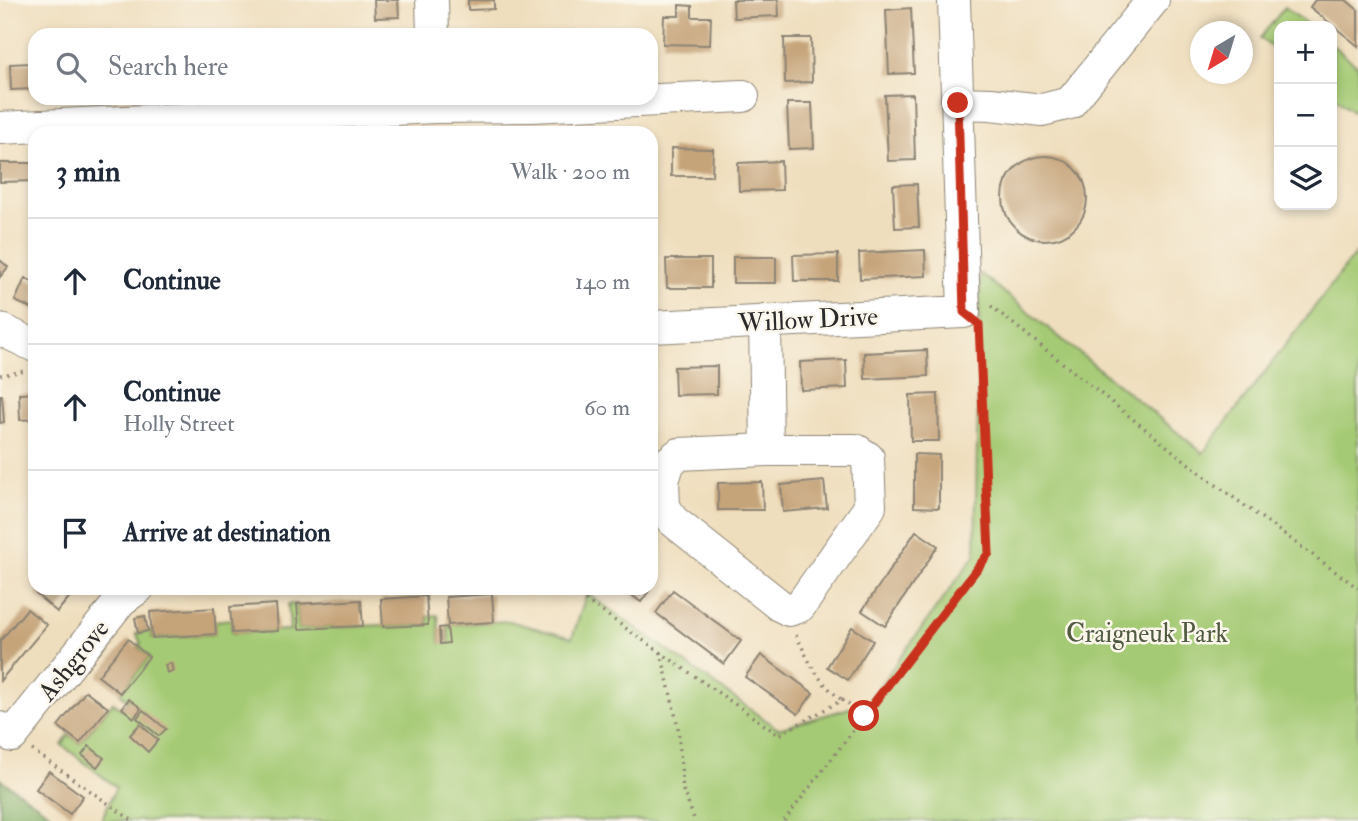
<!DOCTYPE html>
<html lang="en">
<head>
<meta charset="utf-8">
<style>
	:root { --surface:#fff; --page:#f2f2f3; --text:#1f2937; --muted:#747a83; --line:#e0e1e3 }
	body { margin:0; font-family:"IM FELL Double Pica",serif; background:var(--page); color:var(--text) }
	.controls { position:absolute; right:21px; top:21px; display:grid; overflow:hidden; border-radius:14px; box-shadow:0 4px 10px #0003 }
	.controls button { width:63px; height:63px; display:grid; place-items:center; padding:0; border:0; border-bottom:2px solid var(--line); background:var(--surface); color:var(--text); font:35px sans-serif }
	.compass { position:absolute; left:1190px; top:21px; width:63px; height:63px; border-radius:50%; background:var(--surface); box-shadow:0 4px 10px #0003; rotate:218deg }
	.stop { position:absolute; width:21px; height:21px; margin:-16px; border:5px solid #c8321e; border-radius:50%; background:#fff }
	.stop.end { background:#c8321e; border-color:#fff; box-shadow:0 2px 7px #0008 }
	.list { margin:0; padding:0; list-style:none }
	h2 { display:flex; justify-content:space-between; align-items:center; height:91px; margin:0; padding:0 28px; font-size:30px }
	h2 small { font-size:23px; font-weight:400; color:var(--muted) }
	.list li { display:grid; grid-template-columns:46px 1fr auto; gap:21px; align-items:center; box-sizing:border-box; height:126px; padding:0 28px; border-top:2px solid var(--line) }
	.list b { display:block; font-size:26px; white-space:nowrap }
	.list p { margin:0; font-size:23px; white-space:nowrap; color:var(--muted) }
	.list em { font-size:23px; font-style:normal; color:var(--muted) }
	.icon { flex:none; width:38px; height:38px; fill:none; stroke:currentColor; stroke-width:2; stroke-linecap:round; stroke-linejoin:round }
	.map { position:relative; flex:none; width:1358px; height:821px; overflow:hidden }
	.search { position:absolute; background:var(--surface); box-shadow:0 4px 10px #0003; left:28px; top:28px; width:630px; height:77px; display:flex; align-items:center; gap:18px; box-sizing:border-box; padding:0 24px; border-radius:21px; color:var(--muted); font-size:26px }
	.panel { position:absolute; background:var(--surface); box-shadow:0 4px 10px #0003; left:28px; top:126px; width:630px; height:469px; border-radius:21px }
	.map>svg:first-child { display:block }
</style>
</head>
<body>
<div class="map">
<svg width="1358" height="821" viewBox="0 0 1358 821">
	<rect width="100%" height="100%" fill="#fbf7ec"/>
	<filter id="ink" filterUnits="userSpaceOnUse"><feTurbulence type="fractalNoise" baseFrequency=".0143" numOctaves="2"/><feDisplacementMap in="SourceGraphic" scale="14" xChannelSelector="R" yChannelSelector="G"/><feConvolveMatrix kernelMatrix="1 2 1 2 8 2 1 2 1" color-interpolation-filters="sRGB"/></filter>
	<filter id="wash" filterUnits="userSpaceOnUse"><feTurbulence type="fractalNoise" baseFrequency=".00686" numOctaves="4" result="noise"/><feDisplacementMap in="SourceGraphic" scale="28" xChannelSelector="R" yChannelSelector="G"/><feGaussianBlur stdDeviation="1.57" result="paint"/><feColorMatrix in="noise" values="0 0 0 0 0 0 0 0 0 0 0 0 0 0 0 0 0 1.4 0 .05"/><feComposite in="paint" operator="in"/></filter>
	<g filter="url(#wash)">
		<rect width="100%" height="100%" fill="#efdebd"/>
		<!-- green -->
		<g fill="#a5ca75" stroke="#687a50" stroke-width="2">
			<path d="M1285,7L1309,26H1279V53L1260,38Z"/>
			<path d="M1332,45L1358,66V115L1332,95Z"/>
			<path d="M1358,250V821H101L116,787L62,745L69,735L80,743L113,702L121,709L128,700L120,693L149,657L138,647L141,643L136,634L151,630L152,638L215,634V621L231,619L232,633L290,630L288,604H297L299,629L383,625L384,627L428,625V616L438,615L440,643H449L448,625L509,621L572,638L587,593L778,729L867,703L975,555L980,273L1203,453Z"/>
		</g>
		<!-- forest -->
		<path fill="#84ae66" stroke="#586c48" stroke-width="2" d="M0,779L61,821H0Z"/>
		<g id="blocks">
			<!-- building -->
			<g fill="#c6a47a">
				<path d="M374,0H398L399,17L375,18Z"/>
				<path d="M468,0H494V9L468,10Z"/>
				<path d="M733,0H778L779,16L734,18Z"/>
				<path d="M1315,0H1346L1358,10V46L1310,7Z"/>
				<path d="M679,5L692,6V17H711L710,45L663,44L664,16H679Z"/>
				<path d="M911,8L914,73L889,74L886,10Z"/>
				<path d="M602,31H644V35H559V32Z"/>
				<path d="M784,38H811L812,82L785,83Z"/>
				<path d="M32,63H35V89L11,90L10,64Z"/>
				<path d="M913,94L915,160L888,161L885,95Z"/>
				<path d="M787,103H812L814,148L789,149Z"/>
				<path d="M671,148L713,149L712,176H671Z"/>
				<circle cx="1045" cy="198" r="42"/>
				<path d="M781,161L782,190L739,191L738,163Z"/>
				<path d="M0,163H35V181L0,182Z"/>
				<path d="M917,184L919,227L895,228L893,185Z"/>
				<path d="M925,250L926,276L860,279L859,253Z"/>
				<path d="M838,254V281H794L793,255Z"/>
				<rect x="733" y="257" width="43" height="26"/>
				<path d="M666,259H711V288H667Z"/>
				<path d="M0,260L8,267L0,277Z"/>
				<path d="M25,278L35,283V310L15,301Z"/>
				<path d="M927,350L928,376L865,379L864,353Z"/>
				<path d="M846,360L847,388L801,390L800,362Z"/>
				<path d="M717,366V394L675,395L674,367Z"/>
				<path d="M35,393V419L20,420L19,394Z"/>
				<path d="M938,394L939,441H911L910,395Z"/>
				<path d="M0,395H2L4,422L0,423Z"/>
				<path d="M914,454L939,455V508L914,507Z"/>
				<path d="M824,481L827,508L783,512L781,485Z"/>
				<path d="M762,482L763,510H718V483Z"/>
				<path d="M916,531L938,546L885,626L862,611Z"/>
				<path d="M41,588H77L57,612L36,594Z"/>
				<path d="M622,588H651L641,602Z"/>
				<path d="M673,590L741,641L724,664L656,613Z"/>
				<path d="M492,594L494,622L448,625L446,597Z"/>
				<path d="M426,596L428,625L383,627L381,599Z"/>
				<path d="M361,600L363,626L299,629L297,604Z"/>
				<path d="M276,604L278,631L232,633L230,607Z"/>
				<path d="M214,608L216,634L152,638L150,612Z"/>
				<path d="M27,609L47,625L0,681V641Z"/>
				<path d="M145,616L148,631L138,633L135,618Z"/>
				<path d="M447,627L449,643L440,644L439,628Z"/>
				<path d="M852,627L873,641L848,680L827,667Z"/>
				<path d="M128,639L149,657L120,693L98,676Z"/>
				<path d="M761,655L813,693L798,714L745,677Z"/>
				<path d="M171,663L173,671L167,673L165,665Z"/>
				<path d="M86,691L108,708L80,743L58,726Z"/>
				<path d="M129,699L141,708L134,718L122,708Z"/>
				<path d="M143,710L166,729L159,736L137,718Z"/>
				<path d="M140,724L158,740L148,752L130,735Z"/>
				<path d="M89,746L104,758L97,767L82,755Z"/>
				<path d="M49,771L83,796L70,814L36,789Z"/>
			</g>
		</g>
	</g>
	<g filter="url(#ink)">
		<use href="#blocks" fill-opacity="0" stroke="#8d8474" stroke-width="2"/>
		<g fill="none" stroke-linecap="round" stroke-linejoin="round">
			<!-- minor casing -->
			<g stroke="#8d8474" stroke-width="34">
				<g id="minor">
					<path d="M432,0L433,35"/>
					<path d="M958,103L991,104L1042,110L1070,103L1153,0"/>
					<path d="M0,128L435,107L532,106L743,96"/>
					<path d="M765,321L767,450"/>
					<path d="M651,327L964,312L954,0"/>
					<path d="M0,329L35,346"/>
					<path d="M767,450H856L868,458L870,507L800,606L789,610L779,605L672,520L664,506L663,481L669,462L679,454Z"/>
					<path d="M0,728L12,736L121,600L138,588"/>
				</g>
			</g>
			<!-- path -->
			<g stroke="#8d8474" stroke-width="3.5" stroke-dasharray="2 5" stroke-linecap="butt">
				<path d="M991,306L1208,479L1358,588"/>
				<path d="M0,375L26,371"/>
				<path d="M568,588L779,735L842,700L864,716"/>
				<path d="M796,635C810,663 816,680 842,700"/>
				<path d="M661,652L678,727L683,790L695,821"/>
				<path d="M32,750L133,821"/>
				<path d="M784,821L989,553L979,333"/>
			</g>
			<!-- minor -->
			<use href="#minor" stroke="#fff" stroke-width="32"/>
		</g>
	</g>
	<g fill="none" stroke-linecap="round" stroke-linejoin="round" filter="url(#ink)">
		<!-- route -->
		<path stroke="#c8321e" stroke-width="9" d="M864,716L989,553L979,324L964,312L958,103"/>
	</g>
	<g text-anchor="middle" stroke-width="5" stroke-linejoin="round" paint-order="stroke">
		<!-- street labels -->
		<g font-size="26" fill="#2b2b2b" stroke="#fbf7ec">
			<text transform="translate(808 319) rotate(-3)" y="9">Willow Drive</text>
			<text transform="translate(73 660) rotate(-51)" y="9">Ashgrove</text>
		</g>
		<!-- park labels -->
		<g font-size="26" fill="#505b41" stroke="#fbf7ec">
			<text x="1147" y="642">Craigneuk Park</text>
		</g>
	</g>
</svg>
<div class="controls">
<button>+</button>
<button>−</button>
<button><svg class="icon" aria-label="layers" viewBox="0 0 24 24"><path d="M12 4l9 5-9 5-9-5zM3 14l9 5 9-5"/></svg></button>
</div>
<svg class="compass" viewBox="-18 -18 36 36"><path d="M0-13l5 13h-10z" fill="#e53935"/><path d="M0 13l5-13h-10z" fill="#747a83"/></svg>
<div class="stop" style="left:864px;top:716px"></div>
<div class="stop end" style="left:958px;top:103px"></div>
<div class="search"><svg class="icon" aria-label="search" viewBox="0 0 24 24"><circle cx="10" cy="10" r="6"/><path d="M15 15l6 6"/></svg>Search here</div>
<section class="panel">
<h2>3 min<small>Walk · 200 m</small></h2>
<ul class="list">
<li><svg class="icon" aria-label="ahead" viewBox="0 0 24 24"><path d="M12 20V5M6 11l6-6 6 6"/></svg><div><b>Continue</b></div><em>140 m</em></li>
<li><svg class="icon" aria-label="ahead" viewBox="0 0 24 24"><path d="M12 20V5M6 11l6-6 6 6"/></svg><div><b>Continue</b><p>Holly Street</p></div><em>60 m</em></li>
<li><svg class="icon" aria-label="arrive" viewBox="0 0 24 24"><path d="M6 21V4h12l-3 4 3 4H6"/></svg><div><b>Arrive at destination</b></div></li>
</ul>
</section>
</div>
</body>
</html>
